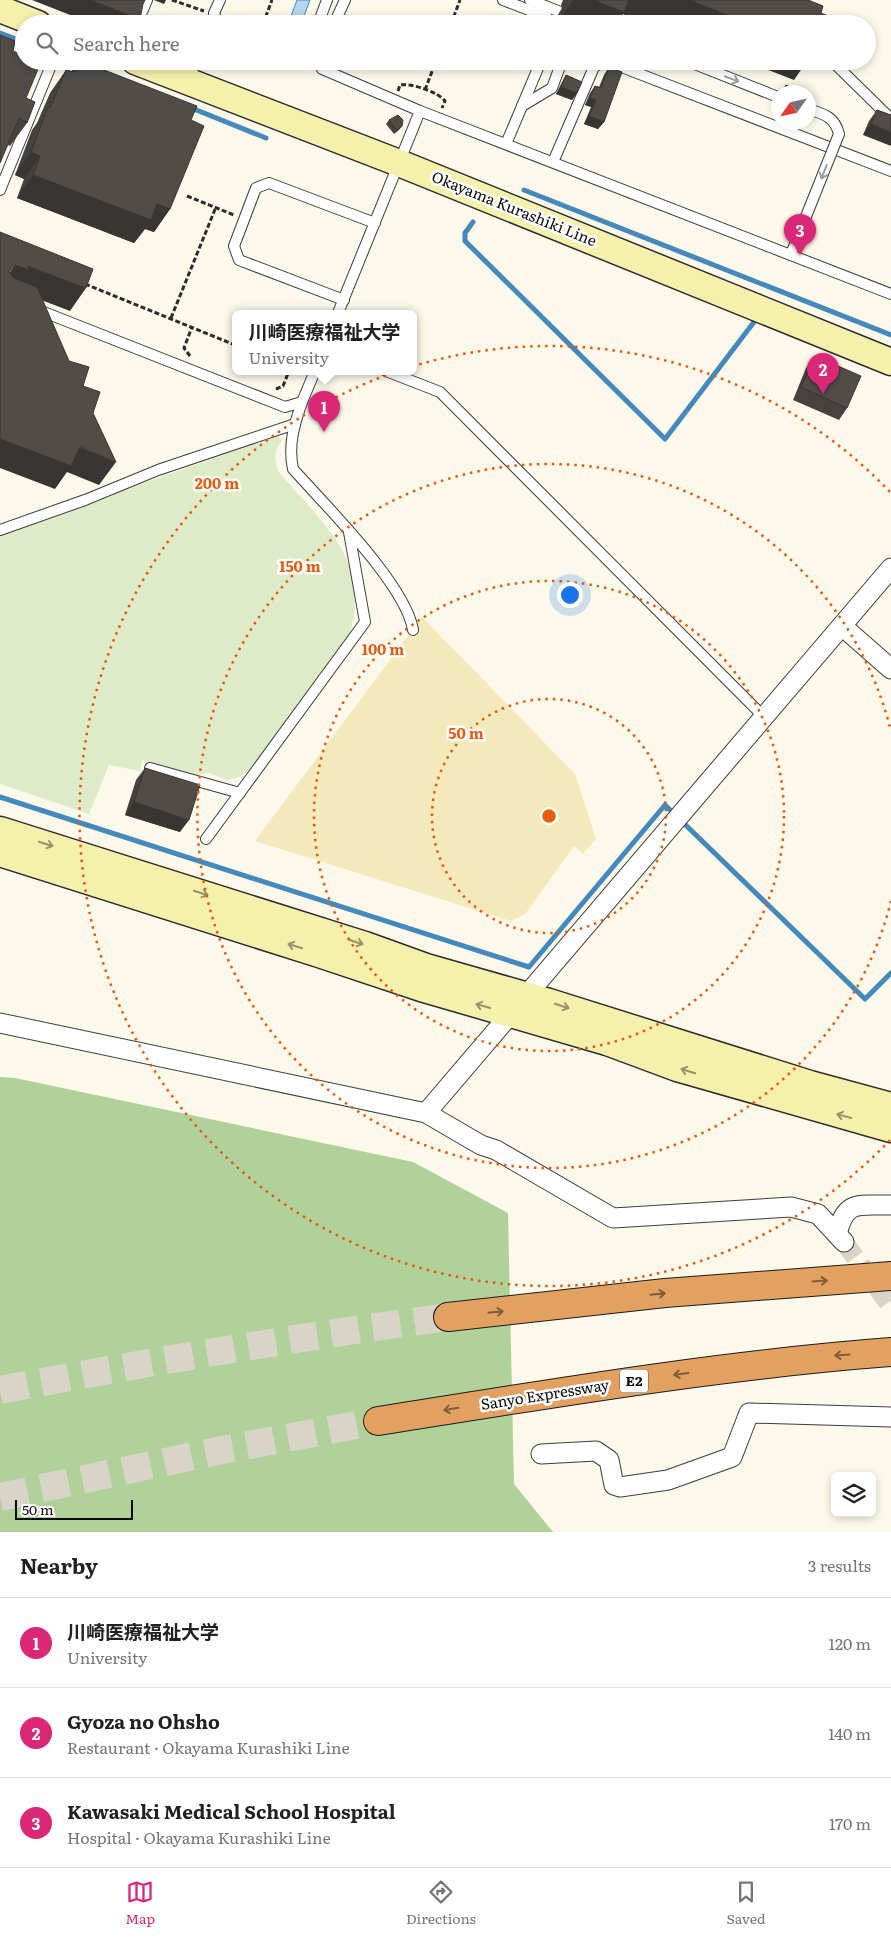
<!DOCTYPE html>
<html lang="en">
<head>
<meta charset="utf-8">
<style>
	:root { --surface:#fff; --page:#f2f2f2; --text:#202124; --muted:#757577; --line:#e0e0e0; --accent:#db2777 }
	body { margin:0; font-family:Literata,"Noto Sans JP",serif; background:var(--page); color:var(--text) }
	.controls { position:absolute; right:15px; bottom:15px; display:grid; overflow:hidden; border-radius:8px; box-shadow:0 2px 8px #0003 }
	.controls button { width:45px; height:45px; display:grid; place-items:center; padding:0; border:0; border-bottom:1px solid var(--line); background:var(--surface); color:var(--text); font:25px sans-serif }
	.compass { position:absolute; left:771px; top:85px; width:45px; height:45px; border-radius:50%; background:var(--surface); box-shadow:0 2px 8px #0003; rotate:236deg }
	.scale { position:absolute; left:15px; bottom:12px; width:118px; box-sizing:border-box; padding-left:5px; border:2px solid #0a0a0a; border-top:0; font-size:14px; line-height:18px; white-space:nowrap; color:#0a0a0a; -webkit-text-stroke:4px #fff; paint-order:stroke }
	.you { position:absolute; left:569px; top:594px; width:18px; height:18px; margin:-12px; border:4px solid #fff; border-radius:50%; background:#1a73e8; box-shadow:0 0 0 8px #1a73e833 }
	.badge { display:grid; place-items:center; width:32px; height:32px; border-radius:50%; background:var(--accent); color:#fff; font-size:16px; font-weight:700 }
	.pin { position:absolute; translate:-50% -41px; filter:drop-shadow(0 1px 2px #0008) }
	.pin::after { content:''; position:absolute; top:26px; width:18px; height:15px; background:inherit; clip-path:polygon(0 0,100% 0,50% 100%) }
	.popup { position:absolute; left:232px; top:310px; width:185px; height:65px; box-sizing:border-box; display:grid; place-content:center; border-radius:8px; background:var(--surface); filter:drop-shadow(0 1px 4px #0005); font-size:16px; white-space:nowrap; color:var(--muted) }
	.popup b { font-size:19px; color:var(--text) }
	.popup::after { content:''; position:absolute; left:50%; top:100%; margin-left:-10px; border:10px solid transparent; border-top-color:var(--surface) }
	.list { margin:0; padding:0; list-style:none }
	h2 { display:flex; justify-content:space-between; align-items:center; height:65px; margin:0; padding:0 20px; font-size:21px }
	h2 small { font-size:16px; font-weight:400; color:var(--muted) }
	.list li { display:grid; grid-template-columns:32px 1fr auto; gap:15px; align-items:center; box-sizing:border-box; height:90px; padding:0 20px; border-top:1px solid var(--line) }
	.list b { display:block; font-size:19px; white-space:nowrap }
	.list p { margin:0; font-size:16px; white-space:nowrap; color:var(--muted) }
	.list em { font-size:16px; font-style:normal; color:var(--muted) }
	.icon { flex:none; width:28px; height:28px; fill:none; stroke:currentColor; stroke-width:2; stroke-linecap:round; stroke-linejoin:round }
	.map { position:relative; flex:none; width:891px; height:1532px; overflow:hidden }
	.search { position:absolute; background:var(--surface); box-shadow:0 2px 8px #0003; left:15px; right:15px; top:15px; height:55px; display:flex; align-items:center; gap:12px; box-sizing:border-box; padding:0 18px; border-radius:28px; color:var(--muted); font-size:19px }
	.sheet { height:335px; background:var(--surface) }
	nav { display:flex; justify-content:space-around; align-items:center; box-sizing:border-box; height:70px; border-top:1px solid var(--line); background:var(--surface); font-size:14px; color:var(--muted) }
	nav a { display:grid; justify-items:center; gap:2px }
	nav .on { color:var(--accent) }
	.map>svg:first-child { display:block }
</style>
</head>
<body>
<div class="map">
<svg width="891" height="1532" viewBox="0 0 891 1532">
	<rect width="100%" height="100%" fill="#fcf9ea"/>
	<!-- forest -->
	<path fill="#b0d199" d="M0,1077L15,1078L413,1162L508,1213L514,1484L553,1532H0Z"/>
	<!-- sand -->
	<path fill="#f3e9bb" d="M422,617L575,774L596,839L583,854L574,846L525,914L511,921L255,841Z"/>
	<!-- pitch -->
	<path fill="#deebc9" d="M278,436L282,440C274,452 274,458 278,471C323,525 373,560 349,637L256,766L239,777L227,780L209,773L190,776L142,760L140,771L109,765L89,814L0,784V533Z"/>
	<!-- water -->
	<path fill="#b4d6ee" stroke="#4488bc" d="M297,0H310L301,24H288Z"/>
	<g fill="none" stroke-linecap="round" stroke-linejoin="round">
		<!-- stream -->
		<g stroke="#4488bc" stroke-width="5">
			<path d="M0,33L24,42"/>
			<path d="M72,61L83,66"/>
			<path d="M189,107L266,138"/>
			<path d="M524,190L891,335"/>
			<path d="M473,222L465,233V241L665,439L754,322"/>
			<path d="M0,797L529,967L665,805L865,999L891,973"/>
		</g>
		<!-- street-tunnel -->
		<path stroke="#d8d5c8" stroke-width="19" stroke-dasharray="19 9" stroke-linecap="butt" d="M844,1242L891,1307"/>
		<!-- highway-tunnel -->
		<g stroke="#d8d5c8" stroke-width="28" stroke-dasharray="28 14" stroke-linecap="butt">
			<path d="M0,1390C149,1362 298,1337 448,1317"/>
			<path d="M0,1497L222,1450L378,1421"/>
		</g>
		<!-- lane casing -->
		<g stroke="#3d3d3d" stroke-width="12">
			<g id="lane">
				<path d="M503,0L547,17L549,24"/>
				<path d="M530,0L558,11"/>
				<path d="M137,24L147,0"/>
				<path d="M218,24L214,13L220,0"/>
				<path d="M318,24L327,0"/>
				<path d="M334,24L345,0"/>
				<path d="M300,61H318"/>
				<path d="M318,61L322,69L420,111L891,294"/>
				<path d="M606,61L891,171"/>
				<path d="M687,61L778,97"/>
				<path d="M832,61L891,119"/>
				<path d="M188,81L196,61"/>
				<path d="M522,106L552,88L562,61"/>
				<path d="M506,144L541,61"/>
				<path d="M553,162L594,67L605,61"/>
				<path d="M0,190L50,68"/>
				<path d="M791,254L799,234"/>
				<path d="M344,300L239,260L234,246L256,188L269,183L375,223"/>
				<path d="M36,309L285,407L302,402L315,371"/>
				<path d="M338,313L420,111"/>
				<path d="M386,371L440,392L764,717"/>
				<path d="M302,402C294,425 288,445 293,469C325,505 406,585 413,630"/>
				<path d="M0,530L85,500L158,470L295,424"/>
				<path d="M150,768L240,793"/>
				<path d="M206,839L365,622L349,532"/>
			</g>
		</g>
		<!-- street casing -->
		<g stroke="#3d3d3d" stroke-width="21">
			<g id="street">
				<path d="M842,626L891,669"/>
				<path d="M0,1023L426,1113L481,1145L496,1150L613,1218L791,1207L818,1214L844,1242"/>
				<path d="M426,1113L891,568"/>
				<path d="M837,1234C846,1198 860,1206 891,1205"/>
				<path d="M541,1454L596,1451L609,1460L614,1485L620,1487L668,1480L732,1457L749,1413L891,1417"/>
			</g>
		</g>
		<!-- secondary casing -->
		<g stroke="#2c2c2c" stroke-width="29">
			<g id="secondary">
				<path d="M0,9L38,24"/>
				<path d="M135,61L399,163L891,362"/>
				<path d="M0,830L365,945L426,967L549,1002L810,1084L891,1106"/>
				<path d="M0,853L319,954L421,988L607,1042L677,1068L891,1129"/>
			</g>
		</g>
		<!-- highway casing -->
		<g stroke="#1b1b1b" stroke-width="30">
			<g id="highway">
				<path d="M448,1317L665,1293L891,1276"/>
				<path d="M378,1421C549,1394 719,1365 891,1352"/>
			</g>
		</g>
		<!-- path -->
		<g stroke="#2c2c2c" stroke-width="3" stroke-dasharray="5 2.5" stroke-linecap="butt">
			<path d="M172,0L204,11"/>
			<path d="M617,14L640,24"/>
			<path d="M263,24L272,0"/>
			<path d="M451,24L460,0"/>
			<path d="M727,61L735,65"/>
			<path d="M785,86L800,92"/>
			<path d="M425,90L436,61"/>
			<path d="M398,91L400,85C412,83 438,92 445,101L442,108"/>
			<path d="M187,196L234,215"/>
			<path d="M85,284L235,345"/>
			<path d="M171,318L216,207"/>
			<path d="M190,356L184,348L192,327"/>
			<path d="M276,389L283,386L289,371"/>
		</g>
		<!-- lane -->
		<use href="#lane" stroke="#fff" stroke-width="10"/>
		<!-- street -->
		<use href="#street" stroke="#fff" stroke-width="19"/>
		<!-- secondary -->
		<use href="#secondary" stroke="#f5f0ac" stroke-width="26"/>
		<!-- highway -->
		<use href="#highway" stroke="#e3a161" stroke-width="28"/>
		<!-- lane-bridge casing -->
		<g stroke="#3d3d3d" stroke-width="12" stroke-linecap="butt">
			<path id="lane-bridge" d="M799,234L839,134C835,117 824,114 808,109"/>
		</g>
		<!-- lane-bridge -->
		<use href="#lane-bridge" stroke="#fff" stroke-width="10"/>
	</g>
	<!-- wall -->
	<g fill="#46413e">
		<path d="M563,0H808L821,13L825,24H649L623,14L616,24H556V18L562,8L561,5Z"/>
		<path d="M13,51L26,98L27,123L10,146L8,145Z"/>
		<path d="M79,61L191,120L170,209L154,232L145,229L134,243L17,198L24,179L15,175L32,130L37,123L50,93L66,70L71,72Z"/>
		<path d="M609,67L604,122L598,129L584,124L591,107L585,105L590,93L595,86L599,87L604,75Z"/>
		<path d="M566,75L577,93L572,100L556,94L562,82Z"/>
		<path d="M877,110L891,115L863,135L869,121Z"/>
		<path d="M389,120L402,126L399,130L394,134L386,124Z"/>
		<path d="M815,356L847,408L839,420L793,400L806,368Z"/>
		<path d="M145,768L180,832L125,815L136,780Z"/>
	</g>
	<!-- shaded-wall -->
	<g fill="#393532">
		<path d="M32,0H90L140,19L137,24H93Z"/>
		<path d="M154,0H166L164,4Z"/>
		<path d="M573,0H689L750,24H649L623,14L616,24H557Z"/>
		<path d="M745,61H807L794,80Z"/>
		<path d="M561,87L577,93L572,100L556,94Z"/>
		<path d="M590,98L596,100L591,107L585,105Z"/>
		<path d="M589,116L604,122L598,129L584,124Z"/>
		<path d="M871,124L891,132V146L863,135Z"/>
		<path d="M31,152L40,156L24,179L15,175Z"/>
		<path d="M33,175L157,204L170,209L154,232L145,229L134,243L17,198Z"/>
		<path d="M15,265L28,266L86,288L70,311L15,290L0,286Z"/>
		<path d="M0,439L80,447L116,462L99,485L67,472L55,489L0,468Z"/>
		<path d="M134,802L189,820L180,832L125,815Z"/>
	</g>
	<!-- building -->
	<g fill="#514c48" stroke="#393532">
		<path d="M90,0H145L143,4L140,19Z"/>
		<path d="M593,0H629L624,12Z"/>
		<path d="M689,0H808L823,6L821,13L828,16L825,24H750Z"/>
		<path d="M0,35L15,41L13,51L24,56V61H38L41,62L26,98L35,102L27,123L19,118L0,163Z"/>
		<path d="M79,61H81L197,106L191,120L204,126L170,209L157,204L151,220L33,175L40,156L31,152L48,107L50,108L66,70L74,72Z"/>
		<path d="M609,67L622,72L604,122L589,116L596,100L590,98L595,86L601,88Z"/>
		<path d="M566,75L582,82L577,93L561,87Z"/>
		<path d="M877,110L891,115V132L871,124Z"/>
		<path d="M398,115L403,120L402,126L397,130L389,120Z"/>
		<path d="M0,232L93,269L86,288L28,266L29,270L15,265L9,272L14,278L37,287L69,361L89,367L83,386L100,392L93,413L116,462L80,447L71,466L0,439Z"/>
		<path d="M815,356L861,376L847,408L801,387Z"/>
		<path d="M145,768L200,785L189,820L134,802Z"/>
	</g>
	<!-- one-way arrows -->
	<defs><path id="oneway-shaft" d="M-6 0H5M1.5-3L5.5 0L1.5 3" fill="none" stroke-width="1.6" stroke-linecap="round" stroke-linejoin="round" transform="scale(1.25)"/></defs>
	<g stroke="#9d9d9d">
		<use href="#oneway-shaft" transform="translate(732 79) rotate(21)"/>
		<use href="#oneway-shaft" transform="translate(824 172) rotate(111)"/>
	</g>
	<g stroke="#97946b">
		<use href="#oneway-shaft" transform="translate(46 844) rotate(18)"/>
		<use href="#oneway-shaft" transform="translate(201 893) rotate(18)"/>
		<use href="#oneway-shaft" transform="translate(356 942) rotate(18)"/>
		<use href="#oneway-shaft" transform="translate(295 946) rotate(-163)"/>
		<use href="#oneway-shaft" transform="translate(483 1006) rotate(-164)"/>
		<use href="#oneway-shaft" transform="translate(562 1006) rotate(18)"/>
		<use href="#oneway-shaft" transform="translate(688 1071) rotate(-163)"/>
		<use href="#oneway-shaft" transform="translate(844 1116) rotate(-165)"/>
	</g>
	<g stroke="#815d3a">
		<use href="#oneway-shaft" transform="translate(820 1281) rotate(-4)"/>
		<use href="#oneway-shaft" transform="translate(658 1294) rotate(-6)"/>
		<use href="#oneway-shaft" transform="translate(496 1312) rotate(-6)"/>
		<use href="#oneway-shaft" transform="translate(842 1355) rotate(176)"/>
		<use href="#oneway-shaft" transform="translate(681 1374) rotate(173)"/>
		<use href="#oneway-shaft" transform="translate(451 1409) rotate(171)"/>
	</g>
	<!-- distance rings -->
	<g fill="none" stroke="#e8590c" stroke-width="2.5" stroke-dasharray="2.5 5">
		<circle cx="549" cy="816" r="117"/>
		<circle cx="549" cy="816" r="235"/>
		<path d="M891 901A352 352 0 1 1 891 731"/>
		<path d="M890 1140A470 470 0 1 1 890 492"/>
	</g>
	<g text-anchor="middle" stroke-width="5" stroke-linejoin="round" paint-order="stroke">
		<!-- shield labels -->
		<rect fill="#fff" stroke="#545454" stroke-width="1" x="620" y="1369.5" width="28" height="23" rx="4"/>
		<g font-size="14" font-weight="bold" fill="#0a0a0a">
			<text x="634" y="1386">E2</text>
		</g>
		<!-- street labels -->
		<g font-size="15" fill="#0a0a0a" stroke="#fff">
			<text transform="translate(514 209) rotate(22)" y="5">Okayama Kurashiki Line</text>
			<text transform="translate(545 1395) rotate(-9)" y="5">Sanyo Expressway</text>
		</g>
	</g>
	<circle cx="549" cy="816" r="8" fill="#e8590c" stroke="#fff" stroke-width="2.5"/>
	<g font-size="15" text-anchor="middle" font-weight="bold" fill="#e8590c" stroke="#fff" stroke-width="5" stroke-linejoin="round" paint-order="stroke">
		<text x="217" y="489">200 m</text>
		<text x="300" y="572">150 m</text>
		<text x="383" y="655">100 m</text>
		<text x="466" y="739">50 m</text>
	</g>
</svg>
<div class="controls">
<button><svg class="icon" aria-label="layers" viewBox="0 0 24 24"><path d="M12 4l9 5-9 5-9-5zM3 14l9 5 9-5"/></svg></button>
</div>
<svg class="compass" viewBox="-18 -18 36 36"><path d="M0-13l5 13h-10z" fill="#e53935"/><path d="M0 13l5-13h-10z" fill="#757577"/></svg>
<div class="scale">50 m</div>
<div class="you"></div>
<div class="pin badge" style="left:324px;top:432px">1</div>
<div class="popup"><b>川崎医療福祉大学</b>University</div>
<div class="pin badge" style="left:823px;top:394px">2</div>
<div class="pin badge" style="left:800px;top:255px">3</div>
<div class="search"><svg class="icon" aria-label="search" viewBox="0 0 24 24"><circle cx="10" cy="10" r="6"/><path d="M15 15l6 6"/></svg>Search here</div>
</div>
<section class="sheet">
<h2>Nearby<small>3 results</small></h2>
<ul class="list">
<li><span class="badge">1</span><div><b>川崎医療福祉大学</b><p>University</p></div><em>120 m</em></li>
<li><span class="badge">2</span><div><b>Gyoza no Ohsho</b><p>Restaurant · Okayama Kurashiki Line</p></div><em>140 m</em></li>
<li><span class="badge">3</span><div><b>Kawasaki Medical School Hospital</b><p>Hospital · Okayama Kurashiki Line</p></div><em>170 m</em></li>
</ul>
</section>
<nav>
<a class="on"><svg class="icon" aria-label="map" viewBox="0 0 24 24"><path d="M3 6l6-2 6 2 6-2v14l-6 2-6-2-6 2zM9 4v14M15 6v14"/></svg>Map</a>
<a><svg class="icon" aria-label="directions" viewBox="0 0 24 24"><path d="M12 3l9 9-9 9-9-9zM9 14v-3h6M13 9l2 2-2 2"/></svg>Directions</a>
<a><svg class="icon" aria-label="saved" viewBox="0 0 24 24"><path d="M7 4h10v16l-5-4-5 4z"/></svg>Saved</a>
</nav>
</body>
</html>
